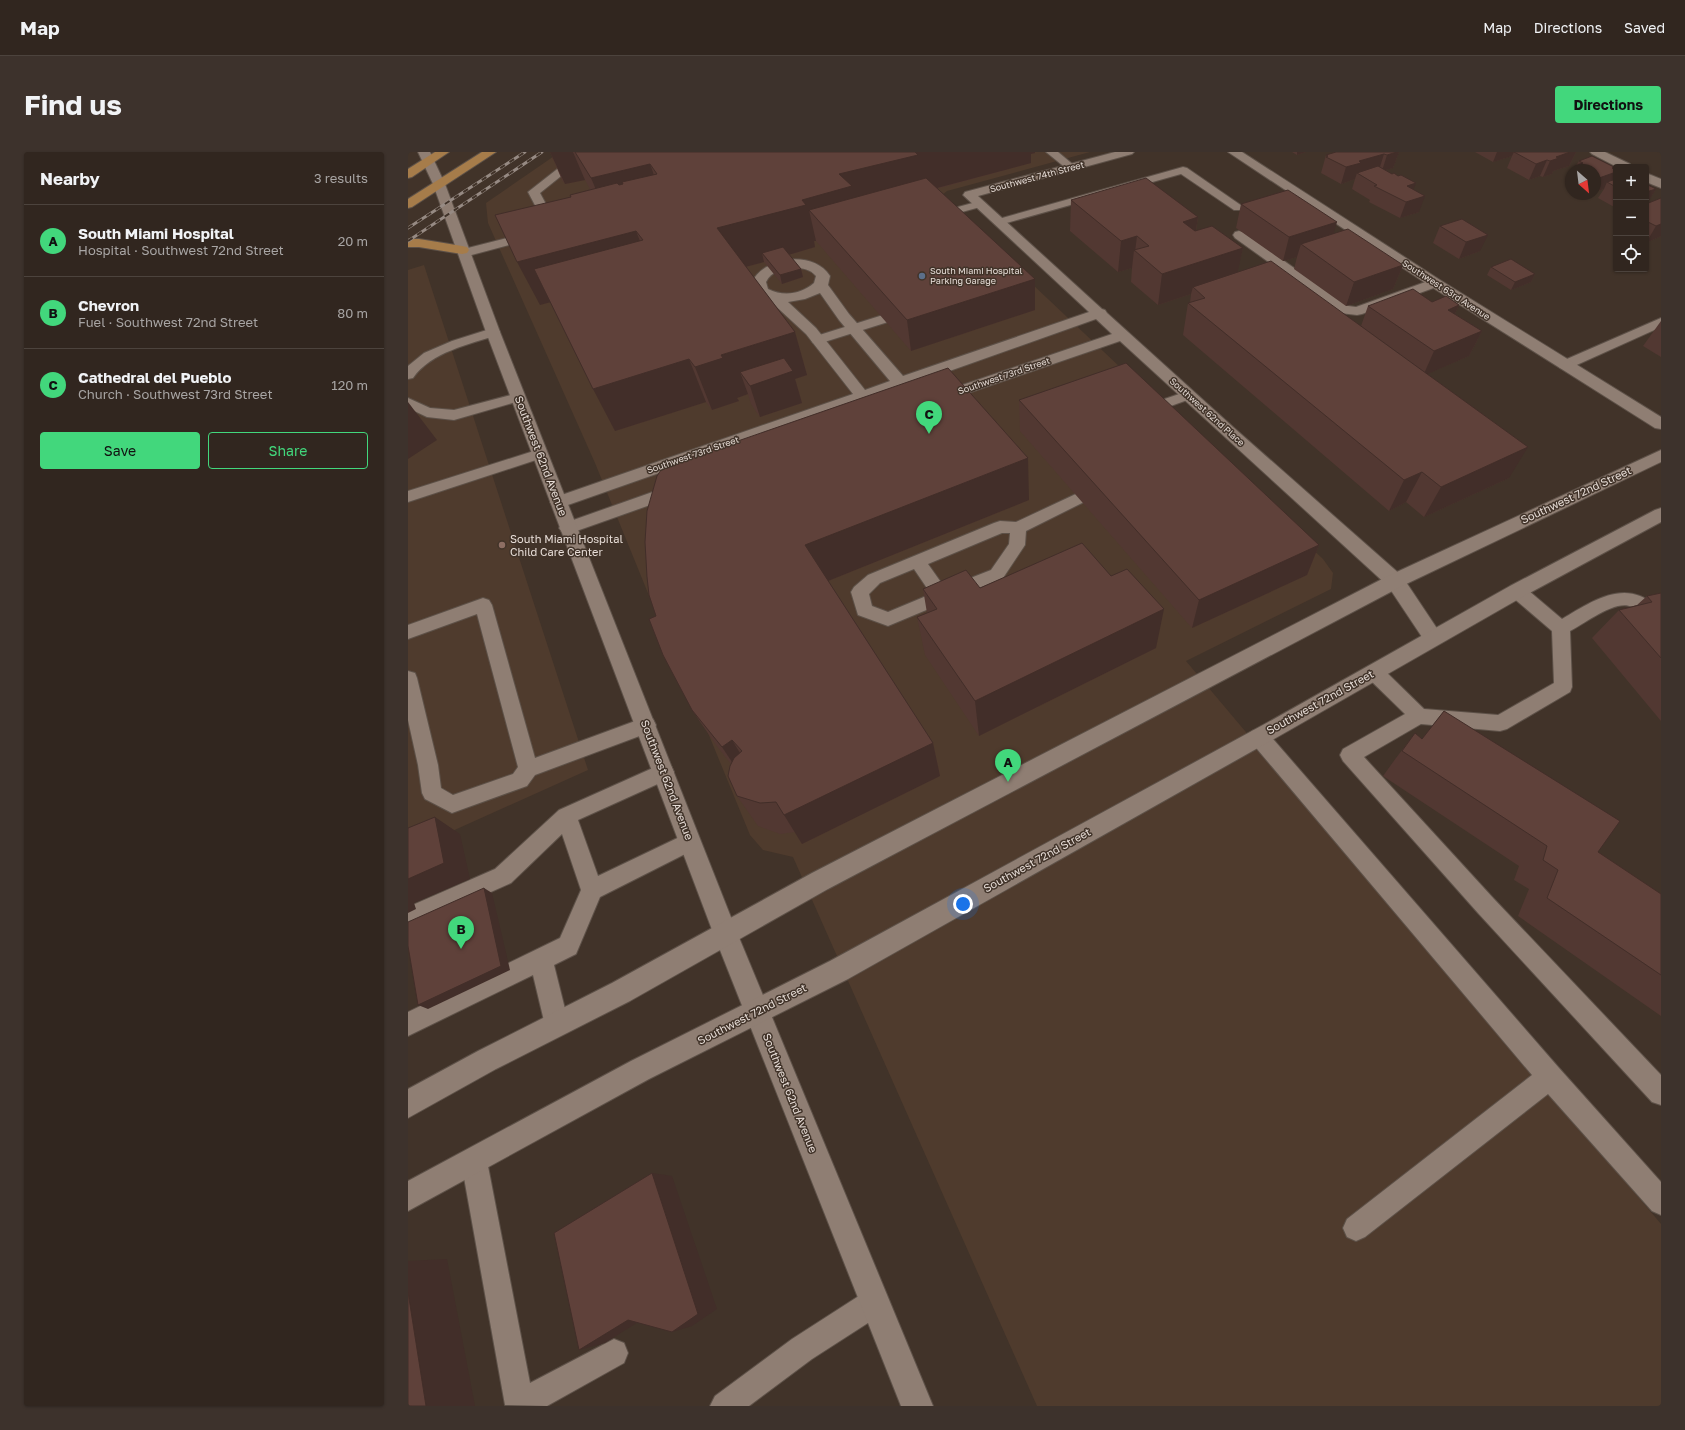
<!DOCTYPE html>
<html lang="en">
<head>
<meta charset="utf-8">
<style>
	:root { --surface:#31261f; --page:#3d322c; --text:#f1f3f6; --muted:#a8a5a4; --line:#4c433d; --accent:#42d77c }
	body { margin:0; font-family:"Golos Text",sans-serif; background:var(--page); color:var(--text) }
	.controls { position:absolute; right:12px; top:12px; display:grid; overflow:hidden; border-radius:4px; box-shadow:0 1px 3px #0004 }
	.controls button { width:36px; height:36px; display:grid; place-items:center; padding:0; border:0; border-bottom:1px solid var(--line); background:var(--surface); color:var(--text); font:20px sans-serif }
	.compass { position:absolute; left:1157px; top:12px; width:36px; height:36px; border-radius:50%; background:var(--surface); box-shadow:0 1px 3px #0004; rotate:152deg }
	.you { position:absolute; left:555px; top:752px; width:14px; height:14px; margin:-10px; border:3px solid #fff; border-radius:50%; background:#1a73e8; box-shadow:0 0 0 6px #1a73e833 }
	.badge { display:grid; place-items:center; width:26px; height:26px; border-radius:50%; background:var(--accent); color:#111; font-size:13px; font-weight:700 }
	.pin { position:absolute; translate:-50% -33px; filter:drop-shadow(0 1px 2px #0008) }
	.pin::after { content:''; position:absolute; top:21px; width:14px; height:12px; background:inherit; clip-path:polygon(0 0,100% 0,50% 100%) }
	.list { margin:0; padding:0; list-style:none }
	h2 { display:flex; justify-content:space-between; align-items:center; height:52px; margin:0; padding:0 16px; font-size:17px }
	h2 small { font-size:13px; font-weight:400; color:var(--muted) }
	.list li { display:grid; grid-template-columns:26px 1fr auto; gap:12px; align-items:center; box-sizing:border-box; height:72px; padding:0 16px; border-top:1px solid var(--line) }
	.list b { display:block; font-size:15px; white-space:nowrap }
	.list p { margin:0; font-size:13px; white-space:nowrap; color:var(--muted) }
	.list em { font-size:13px; font-style:normal; color:var(--muted) }
	.actions { display:flex; gap:8px; padding:12px 16px }
	.actions a { flex:1; padding:9px 0; border:1px solid var(--accent); border-radius:4px; text-align:center; font-size:14px; color:var(--accent) }
	.actions .main { background:var(--accent); color:#111 }
	.icon { flex:none; width:22px; height:22px; fill:none; stroke:currentColor; stroke-width:2; stroke-linecap:round; stroke-linejoin:round }
	.map { position:relative; flex:none; width:1253px; height:1254px; overflow:hidden; border-radius:4px }
	header { display:flex; align-items:center; gap:24px; box-sizing:border-box; height:56px; padding:0 20px; background:var(--surface); border-bottom:1px solid var(--line) }
	header strong { font-size:19px }
	nav { display:flex; gap:22px; margin-inline-start:auto; font-size:14px }
	.intro { display:flex; align-items:center; justify-content:space-between; box-sizing:border-box; height:96px; padding:0 24px }
	h1 { margin:0; font-size:28px }
	.button { padding:10px 18px; border-radius:4px; background:var(--accent); color:#111; font-size:14px; font-weight:700 }
	main { display:flex; gap:24px; padding:0 24px }
	aside { flex:1; background:var(--surface); border-radius:4px; box-shadow:0 1px 3px #0004 }
	.map>svg:first-child { display:block }
</style>
</head>
<body>
<header>
<strong>Map</strong>
<nav><a>Map</a><a>Directions</a><a>Saved</a></nav>
</header>
<div class="intro"><h1>Find us</h1><a class="button">Directions</a></div>
<main>
<aside>
<h2>Nearby<small>3 results</small></h2>
<ul class="list">
<li><span class="badge">A</span><div><b>South Miami Hospital</b><p>Hospital · Southwest 72nd Street</p></div><em>20 m</em></li>
<li><span class="badge">B</span><div><b>Chevron</b><p>Fuel · Southwest 72nd Street</p></div><em>80 m</em></li>
<li><span class="badge">C</span><div><b>Cathedral del Pueblo</b><p>Church · Southwest 73rd Street</p></div><em>120 m</em></li>
</ul>
<div class="actions"><a class="main">Save</a><a>Share</a></div>
</aside>
<div class="map">
<svg width="1253" height="1254" viewBox="0 0 1253 1254">
	<rect width="100%" height="100%" fill="#413329"/>
	<!-- built -->
	<g fill="#4f3b2d">
		<path d="M152,0H682L539,39L532,45L915,407L925,421L923,437L778,509L1253,1072V1254H629L385,705L355,698L342,683L298,576L266,505L187,311L80,71L78,51Z"/>
		<path d="M16,113L180,618L0,699V118Z"/>
	</g>
	<g fill="none" stroke-linecap="round" stroke-linejoin="round">
		<!-- service casing -->
		<g stroke="#5d5148" stroke-width="2">
			<g id="service">
				<path d="M171,0H183L132,41L152,78L150,80L56,105L52,104L50,101L52,98L139,76L120,40Z"/>
				<path d="M638,0H650L668,15L667,17H659Z"/>
				<path d="M775,15L779,16L834,54L836,56L834,58H826L773,22L595,72H587L585,70L587,68Z"/>
				<path d="M572,49L576,50L578,52L576,54L528,67L524,66L522,64L524,62Z"/>
				<path d="M831,79L835,80L940,154L948,155L1023,128H1031L1033,131L1031,134L954,162L949,163L932,161L827,86L825,83L827,80Z"/>
				<path d="M475,163L480,164L482,167L480,170L410,192L405,191L403,188L405,185Z"/>
				<path d="M1253,166V175L1162,216L1157,217L1152,216L1150,213L1152,210Z"/>
				<path d="M85,176L90,177L92,180L90,183C62,192 23,200 5,226L0,227V214L16,201L44,189Z"/>
				<path d="M780,239L785,240L787,243L785,246L735,264L730,262L728,259L730,256Z"/>
				<path d="M110,241L115,242L117,245L115,248L46,268L19,265L0,256V246L22,256L46,258Z"/>
				<path d="M132,297L137,299L140,302L137,305L0,350V339Z"/>
				<path d="M670,341L676,342L678,346L676,350L618,379L617,393L595,426L480,474L450,463L443,440L446,435L460,423L586,371L592,369L608,370ZM594,381H602L601,392L583,418L537,436L520,412ZM506,417L523,442L480,460L464,454L461,442L472,431Z"/>
				<path d="M1109,433L1115,434L1154,467C1176,454 1206,433 1232,444C1240,447 1246,453 1253,458V474C1242,470 1234,461 1224,455C1209,446 1176,472 1162,479L1164,535L1162,540L1099,577L1092,579L1013,572L956,605L1086,747L1253,923V953L1244,950L1070,761L935,609L932,603L935,597L997,562L959,525L957,520L959,515L966,513L973,515L1016,557L1090,563L1146,531L1144,479L1103,444L1100,439L1103,434Z"/>
				<path d="M75,446L81,448L84,453L127,606L238,565L245,567L248,573L245,579L127,623L119,634L44,661L17,647L14,641L10,613L0,568V519L7,521L9,526L30,613L33,636L45,643L105,622L110,615L69,462L0,487V473Z"/>
				<path d="M851,577L858,579L1151,916L1253,1030V1063L1244,1059L1140,942L957,1085L948,1089L939,1085L935,1076L939,1067L1124,923L844,591L841,585L844,579Z"/>
				<path d="M256,611L263,614L266,620L263,626L170,668L190,724L282,680L289,682L292,689L289,696L192,745L168,802L146,813L161,873L157,881L149,885L141,881L137,873L125,823L0,884V860L152,786L173,738L154,682L103,731L0,777V755L87,717L151,658Z"/>
				<path d="M66,996L75,1000L79,1009L122,1231L206,1187L216,1191L220,1201L216,1211L139,1254L97,1253L53,1009L57,1000Z"/>
				<path d="M467,1136L477,1140L481,1150L477,1160L404,1207L341,1254H302L307,1244L384,1187L457,1140Z"/>
			</g>
		</g>
		<!-- minor casing -->
		<g stroke="#5d5148" stroke-width="2">
			<g id="minor">
				<path d="M707,0H726L724,2L570,44L694,157L697,158L699,161L825,275L994,424L1032,481L1035,486L1032,491L1025,494L1018,491L980,434L712,189L537,249L531,251L525,249L523,246L525,243L704,182L688,167L502,233L510,242L508,245C498,248 495,244 489,237L464,246L471,255L469,258C459,261 457,258 451,251L157,354L151,356L145,354L142,350L145,346L445,242L398,182L360,147L349,142L344,130C357,104 406,98 422,124L420,133L441,162L495,224L681,160L555,43L557,40ZM386,116C395,116 402,117 408,124L406,131C393,142 376,145 360,137L358,130C363,119 375,117 386,116ZM412,141L431,168L482,229L457,238L408,176L380,150L397,147Z"/>
				<path d="M820,0H834L1032,128L1253,265V277L1247,276L1022,134Z"/>
				<path d="M1182,0H1197L1222,12L1224,15H1209L1184,2Z"/>
				<path d="M1238,21L1253,27V36L1238,30Z"/>
				<path d="M270,331L276,333L279,337L276,341L160,382L154,380L151,376L154,372Z"/>
			</g>
		</g>
		<!-- tertiary casing -->
		<g stroke="#5d5148" stroke-width="2">
			<path id="tertiary" d="M10,0H22L37,32L92,180L330,783L525,1254H493L306,783L78,180L25,32Z"/>
		</g>
		<!-- secondary casing -->
		<g stroke="#5d5148" stroke-width="2">
			<g id="secondary">
				<path d="M1253,298V310L994,434L420,737L222,849L88,917L0,966V937L70,899L204,831L404,721L980,424Z"/>
				<path d="M1253,356V370L1116,444L880,579L440,827L241,927L0,1059V1029L223,909L422,809L866,567L1102,434L1247,358Z"/>
			</g>
		</g>
		<!-- trunk casing -->
		<g stroke="#5d5148" stroke-width="2">
			<g id="trunk">
				<path d="M27,0H41L4,25L0,26V17Z"/>
				<path d="M74,0H88L4,55L0,56V47Z"/>
				<path d="M0,87H11L54,94L59,95L61,98L59,101L54,102L11,95H0Z"/>
			</g>
		</g>
		<!-- service -->
		<use href="#service" fill="#8f7e73" fill-rule="evenodd"/>
		<!-- minor -->
		<use href="#minor" fill="#8f7e73" fill-rule="evenodd"/>
		<!-- tertiary -->
		<use href="#tertiary" fill="#8f7e73" fill-rule="evenodd"/>
		<!-- secondary -->
		<use href="#secondary" fill="#8f7e73" fill-rule="evenodd"/>
		<!-- trunk -->
		<use href="#trunk" fill="#a67c4a" fill-rule="evenodd"/>
		<!-- rail casing -->
		<g stroke="#968a83" stroke-width="3">
			<g id="rail">
				<path d="M0,76L117,0"/>
				<path d="M0,89L134,0"/>
			</g>
		</g>
		<!-- rail -->
		<use href="#rail" stroke="#413329" stroke-width="2" stroke-dasharray="5.5" stroke-linecap="butt"/>
	</g>
	<!-- wall -->
	<g fill="#523832">
		<path d="M142,0H627V1L623,2V11L528,37L627,127V158L503,199L408,89H406L407,95L381,103L393,117L395,125L374,132L356,110L338,115L387,180L399,223L387,227L394,251L352,265L343,252L340,242L329,246L331,249L304,258L298,250L207,279L142,150L132,153L163,45L182,37L177,28L157,32L154,28Z"/>
		<path d="M884,0H898L889,3Z"/>
		<path d="M991,0L985,16L977,18L1005,37L1011,60L992,66L961,50L962,48L944,37L947,27L933,32L913,21L918,3Z"/>
		<path d="M1067,0H1168L1161,14L1145,19L1144,22L1135,25L1132,24L1121,28L1099,16L1104,4L1085,10Z"/>
		<path d="M1171,9L1206,15L1205,16L1208,18V23L1205,28L1208,27V56L1190,46L1196,37L1187,40V18H1165Z"/>
		<path d="M1163,22V32L1159,30Z"/>
		<path d="M1238,32L1248,37L1239,51L1253,84L1238,91Z"/>
		<path d="M663,48L790,65L788,79L835,96L829,120L953,174L960,154L1024,150L1051,153L1047,162L1074,179L1061,204L1019,222L1101,326L1016,365L998,350L981,359L775,183L780,151H782L783,142L750,153L723,130L724,116L710,120L662,79Z"/>
		<path d="M833,52L925,82L995,113L985,137L938,154L886,117L889,105L875,109L828,76Z"/>
		<path d="M1032,74L1072,99L1051,107L1025,91Z"/>
		<path d="M1083,115L1127,122L1123,130L1103,138L1079,123Z"/>
		<path d="M1253,169V205L1235,194Z"/>
		<path d="M611,248L911,393L899,423L784,476L612,279Z"/>
		<path d="M621,348L420,429L525,591L532,624L394,692L387,680L372,682L350,674L329,644L323,612L308,593L284,558L248,464Z"/>
		<path d="M572,436L748,496L571,584L517,503L509,465L519,461L515,437Z"/>
		<path d="M1253,441V569L1184,486L1211,458L1229,453L1239,444Z"/>
		<path d="M1036,559L1190,700L1253,742V864L1110,764L1121,737L1106,728L1111,714L975,624L988,606L1007,581L1014,587Z"/>
	</g>
	<!-- shaded-wall -->
	<g fill="#422e29">
		<path d="M142,0H165L177,28L157,32Z"/>
		<path d="M507,0H627V1L623,2V11L514,40L401,58L408,89H406L407,95L360,109L354,101L356,110L322,119L309,76L394,48L431,22Z"/>
		<path d="M889,0H898L889,3Z"/>
		<path d="M989,0H991L985,16L974,19L979,3Z"/>
		<path d="M1089,0H1106L1104,4L1085,10Z"/>
		<path d="M1162,0H1168L1161,14L1145,19L1144,22L1135,25L1142,9L1148,5Z"/>
		<path d="M976,2L971,18L949,21L947,27L933,32L938,15L951,9Z"/>
		<path d="M1139,8L1132,24L1121,28L1128,12Z"/>
		<path d="M242,12L257,54L201,68L183,26Z"/>
		<path d="M1206,15L1202,22L1208,20V23L1203,32L1199,30L1196,37L1187,40V33L1191,26L1204,16Z"/>
		<path d="M1008,31L1002,47L999,34Z"/>
		<path d="M1248,37L1238,53V40Z"/>
		<path d="M1017,44L1011,60L992,66L998,50Z"/>
		<path d="M790,65L785,96L775,70Z"/>
		<path d="M929,70L922,94L893,92L889,105L875,109L881,85Z"/>
		<path d="M1253,72V84L1238,91L1248,74Z"/>
		<path d="M228,79L245,122L132,153L109,110Z"/>
		<path d="M1080,83L1072,99L1051,107L1058,90Z"/>
		<path d="M729,84L727,100L726,98L724,116L710,120L713,89Z"/>
		<path d="M835,96L828,127L785,135L783,142L750,153L754,122Z"/>
		<path d="M995,113L985,137L938,154L946,130Z"/>
		<path d="M393,117L395,125L374,132L372,123Z"/>
		<path d="M1127,122L1123,130L1103,138L1107,130Z"/>
		<path d="M627,127V158L503,199L499,168Z"/>
		<path d="M1051,153L1040,177V158Z"/>
		<path d="M1074,179L1061,204L1015,224L1026,199Z"/>
		<path d="M387,180L399,223L387,227L394,251L352,265L342,234L332,220L340,242L329,246L331,249L304,258L287,215L313,203Z"/>
		<path d="M281,207L298,250L207,279L185,237Z"/>
		<path d="M0,250L29,288L0,307Z"/>
		<path d="M1120,295L1101,326L1016,365L1033,335Z"/>
		<path d="M620,306L621,348L410,433L397,393Z"/>
		<path d="M1014,320L998,350L981,359L996,328Z"/>
		<path d="M911,393L899,423L784,476L791,448Z"/>
		<path d="M756,457L748,496L571,584L567,549Z"/>
		<path d="M324,588L345,622L336,628L314,595Z"/>
		<path d="M525,591L532,624L394,692L376,663Z"/>
		<path d="M27,665L52,682L62,727L6,751L8,757L0,761V727Z"/>
		<path d="M76,736L84,741L102,818L20,857L10,853Z"/>
		<path d="M244,1021L264,1024L309,1157L284,1174L264,1180Z"/>
		<path d="M39,1107L67,1254H18L0,1140V1109Z"/>
		<path d="M243,1162L197,1191L171,1198L220,1168Z"/>
	</g>
	<!-- building -->
	<g fill="#5f413a" stroke="#422e29">
		<path d="M167,0H507L510,3L431,22L444,34L394,48L398,53L309,76L387,180L313,203L315,206L287,215L281,207L185,237L126,117L235,88L228,79L109,110L87,63L163,45L162,43L209,31L211,33L215,32L214,30L249,22L242,12L183,26Z"/>
		<path d="M928,0H989L979,3L976,2L951,9L953,11L938,15L918,5L920,4L918,3Z"/>
		<path d="M1106,0H1162L1148,5L1151,6L1142,9L1139,8L1128,12Z"/>
		<path d="M1184,4L1206,15L1204,16L1208,18V20L1191,26L1187,24V18H1176L1167,14L1175,11L1171,9Z"/>
		<path d="M970,14L984,22L986,21L990,24L993,23L1008,31L999,34L1017,44L998,50L966,34L969,33L949,21Z"/>
		<path d="M518,26L627,127L499,168L401,58Z"/>
		<path d="M738,26L790,65L775,70L787,79L804,74L835,96L754,122L726,98L741,94L729,84L713,89L663,48Z"/>
		<path d="M1208,27V35L1199,30Z"/>
		<path d="M1238,32L1248,37L1238,40Z"/>
		<path d="M880,38L929,70L881,85L833,52Z"/>
		<path d="M1253,46V72L1248,74L1238,69V52Z"/>
		<path d="M1054,67L1080,83L1058,90L1032,74Z"/>
		<path d="M940,77L995,113L946,130L893,92Z"/>
		<path d="M375,95L393,117L372,123L354,101Z"/>
		<path d="M1103,107L1127,122L1107,130L1083,115Z"/>
		<path d="M863,109L1120,295L1033,335L1014,320L996,328L780,151L797,146L785,135Z"/>
		<path d="M1005,137L1024,150L1038,144L1051,153L1040,158L1074,179L1026,199L960,154Z"/>
		<path d="M376,206L385,219L342,234L332,220Z"/>
		<path d="M718,211L911,393L791,448L611,248Z"/>
		<path d="M540,216L620,306L397,393L525,591L376,663L368,650L352,651L329,644L320,624L322,614L326,606L334,599L324,588L314,595L284,558L255,503L241,467L248,464L241,443L239,425L237,390L239,359L249,324L255,315Z"/>
		<path d="M674,391L703,424L719,417L756,457L567,549L509,465L529,457L515,437L558,418L572,436Z"/>
		<path d="M1253,441V506L1211,458L1244,450L1239,444Z"/>
		<path d="M1036,559L1212,669L1190,700L1253,742V823L1139,746L1150,718L1135,708L1139,694L994,599L1007,581L1014,587Z"/>
		<path d="M27,665L36,711L0,727V676Z"/>
		<path d="M76,736L93,814L10,853L0,794V770Z"/>
		<path d="M244,1021L290,1162L264,1180L220,1168L171,1198L146,1081Z"/>
		<path d="M0,1140L18,1254H0Z"/>
	</g>
	<!-- markers -->
	<circle fill="#5c6f8a" stroke="#413329" stroke-width="1.5" cx="514" cy="124" r="4"/>
	<circle fill="#8d6e63" stroke="#413329" stroke-width="1.5" cx="94" cy="393" r="4"/>
	<g text-anchor="middle" stroke-width="3" stroke-linejoin="round" paint-order="stroke">
		<!-- far-street labels -->
		<g font-size="9" fill="#e7ddd7" stroke="#413329">
			<text transform="translate(629 25) rotate(-15)" y="3">Southwest 74th Street</text>
			<text transform="translate(1038 138) rotate(33)" y="3">Southwest 63rd Avenue</text>
			<text transform="translate(596 224) rotate(-19)" y="3">Southwest 73rd Street</text>
			<text transform="translate(799 260) rotate(42)" y="3">Southwest 62nd Place</text>
			<text transform="translate(285 303) rotate(-19)" y="3">Southwest 73rd Street</text>
		</g>
		<!-- far-poi labels -->
		<g font-size="9" fill="#e7ddd7" stroke="#413329" text-anchor="start">
			<text x="522" y="122">South Miami Hospital<tspan x="522" dy="10">Parking Garage</tspan></text>
		</g>
		<!-- street labels -->
		<g font-size="11" fill="#e7ddd7" stroke="#413329">
			<text transform="translate(133 304) rotate(69)" y="4">Southwest 62nd Avenue</text>
			<text transform="translate(1168 343) rotate(-25)" y="4">Southwest 72nd Street</text>
			<text transform="translate(912 550) rotate(-29)" y="4">Southwest 72nd Street</text>
			<text transform="translate(259 628) rotate(69)" y="4">Southwest 62nd Avenue</text>
			<text transform="translate(629 708) rotate(-29)" y="4">Southwest 72nd Street</text>
			<text transform="translate(344 862) rotate(-27)" y="4">Southwest 72nd Street</text>
			<text transform="translate(382 941) rotate(68)" y="4">Southwest 62nd Avenue</text>
		</g>
		<!-- poi labels -->
		<g font-size="11" fill="#e7ddd7" stroke="#413329" text-anchor="start">
			<text x="102" y="391">South Miami Hospital<tspan x="102" dy="13">Child Care Center</tspan></text>
		</g>
	</g>
</svg>
<div class="controls">
<button>+</button>
<button>−</button>
<button><svg class="icon" aria-label="locate" viewBox="0 0 24 24"><circle cx="12" cy="12" r="6"/><path d="M12 2v4M12 18v4M2 12h4M18 12h4"/></svg></button>
</div>
<svg class="compass" viewBox="-18 -18 36 36"><path d="M0-13l5 13h-10z" fill="#e53935"/><path d="M0 13l5-13h-10z" fill="#a8a5a4"/></svg>
<div class="you"></div>
<div class="pin badge" style="left:600px;top:630px">A</div>
<div class="pin badge" style="left:53px;top:797px">B</div>
<div class="pin badge" style="left:521px;top:282px">C</div>
</div>
</main>
</body>
</html>
